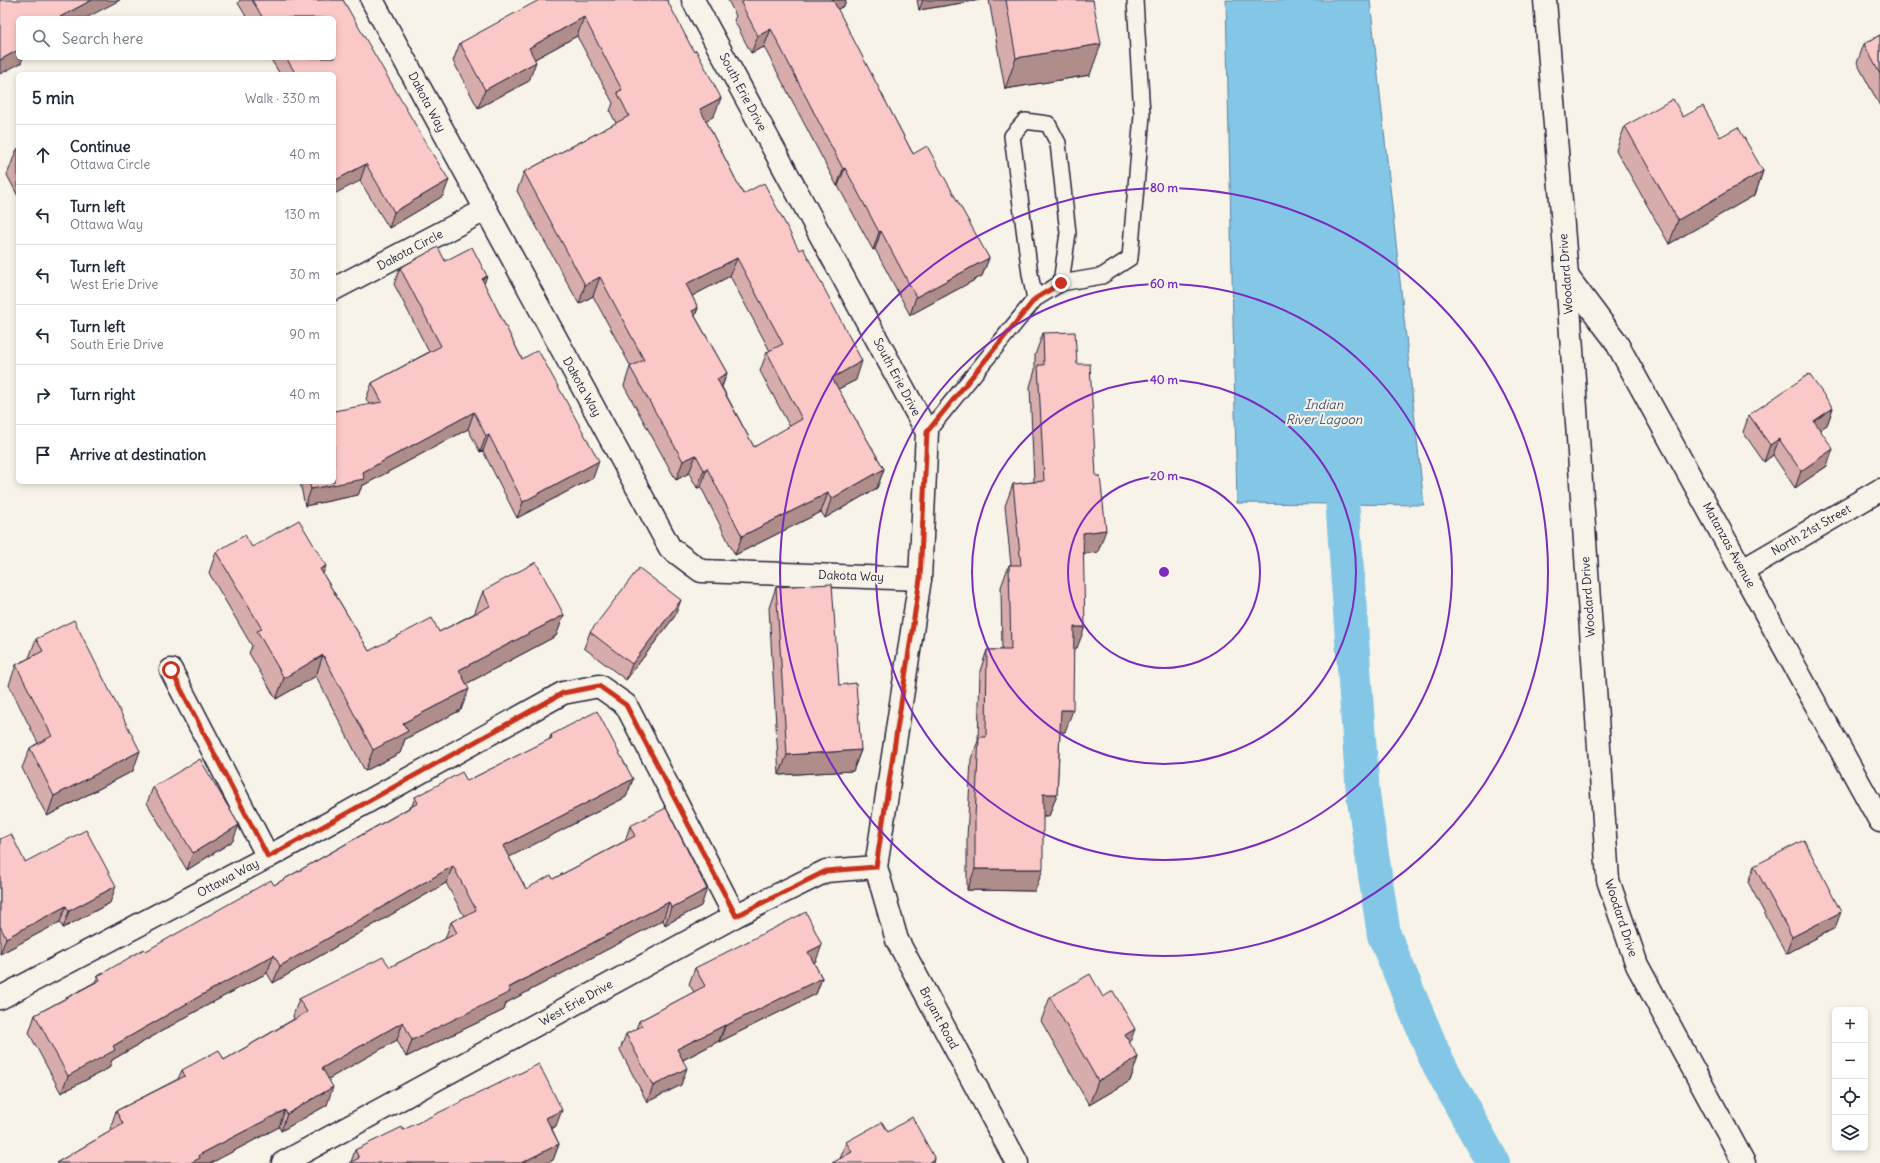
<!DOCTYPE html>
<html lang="en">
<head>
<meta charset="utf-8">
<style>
	:root { --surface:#fff; --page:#f6f6f7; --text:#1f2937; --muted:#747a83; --line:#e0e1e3 }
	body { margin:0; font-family:Delius,sans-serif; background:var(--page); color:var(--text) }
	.controls { position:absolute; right:12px; bottom:12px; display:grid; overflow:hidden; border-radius:6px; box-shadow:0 2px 6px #0003 }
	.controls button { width:36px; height:36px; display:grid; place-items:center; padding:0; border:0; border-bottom:1px solid var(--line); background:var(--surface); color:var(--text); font:20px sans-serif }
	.stop { position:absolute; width:12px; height:12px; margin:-9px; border:3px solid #c8321e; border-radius:50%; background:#fff }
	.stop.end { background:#c8321e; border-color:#fff; box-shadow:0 1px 4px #0008 }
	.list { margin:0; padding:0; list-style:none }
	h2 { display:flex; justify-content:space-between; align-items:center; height:52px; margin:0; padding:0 16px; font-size:17px }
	h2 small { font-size:13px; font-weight:400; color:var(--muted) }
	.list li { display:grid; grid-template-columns:26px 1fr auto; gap:12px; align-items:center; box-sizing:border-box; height:60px; padding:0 16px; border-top:1px solid var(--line) }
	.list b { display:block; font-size:15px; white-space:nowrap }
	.list p { margin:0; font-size:13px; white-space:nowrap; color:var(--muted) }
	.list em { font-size:13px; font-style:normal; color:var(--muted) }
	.icon { flex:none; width:22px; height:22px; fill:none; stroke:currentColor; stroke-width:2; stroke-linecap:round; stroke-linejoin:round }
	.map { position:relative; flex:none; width:1880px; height:1163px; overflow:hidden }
	.search { position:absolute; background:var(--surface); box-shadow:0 2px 6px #0003; left:16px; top:16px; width:320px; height:44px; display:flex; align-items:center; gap:10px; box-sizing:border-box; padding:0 14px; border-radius:6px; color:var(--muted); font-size:15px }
	.panel { position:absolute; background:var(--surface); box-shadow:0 2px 6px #0003; left:16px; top:72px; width:320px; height:412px; border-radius:6px }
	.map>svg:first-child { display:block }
</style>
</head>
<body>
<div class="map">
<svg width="1880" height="1163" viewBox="0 0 1880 1163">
	<rect width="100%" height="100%" fill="#f7f3e8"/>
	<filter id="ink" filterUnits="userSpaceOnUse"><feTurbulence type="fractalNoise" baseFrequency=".025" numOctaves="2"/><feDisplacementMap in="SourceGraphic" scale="8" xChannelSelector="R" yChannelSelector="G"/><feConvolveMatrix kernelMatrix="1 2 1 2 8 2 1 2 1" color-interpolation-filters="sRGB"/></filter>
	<g filter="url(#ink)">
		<!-- water -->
		<path fill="#84c6e5" stroke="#5d84a1" d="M1226,0H1370L1424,505L1237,503Z"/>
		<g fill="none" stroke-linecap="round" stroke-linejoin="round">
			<!-- canal -->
			<path stroke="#84c6e5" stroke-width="34" d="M1339,457L1363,794L1384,935L1436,1059L1493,1163"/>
			<!-- lane casing -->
			<g stroke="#22223b" stroke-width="18">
				<g id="lane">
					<path d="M1061,283L1102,276L1130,258L1142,115L1135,0"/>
					<path d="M927,432L1035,299L1061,283L1068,233L1058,143L1048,124L1025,121L1012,136L1030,274L1035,299"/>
				</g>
			</g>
			<!-- street casing -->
			<g stroke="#22223b" stroke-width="25">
				<g id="street">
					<path d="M372,0L670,548L701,571L920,579"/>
					<path d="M693,0L927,432L920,579L876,867L897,940L1017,1163"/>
					<path d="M1545,0L1567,276L1608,880L1637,965L1744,1163"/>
					<path d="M1567,276L1615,340L1880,821"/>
					<path d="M334,289L485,210"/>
					<path d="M1743,570L1880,490"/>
					<path d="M171,670L268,857"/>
					<path d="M0,998L268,857L563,693L599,686L626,705L735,916"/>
					<path d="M283,1163L735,916L826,871L876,867"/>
				</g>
			</g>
			<!-- lane -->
			<use href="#lane" stroke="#f7f3e8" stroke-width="15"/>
			<!-- street -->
			<use href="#street" stroke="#f7f3e8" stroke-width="22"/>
		</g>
		<!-- wall -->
		<g fill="#d7adab" stroke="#22223b" fill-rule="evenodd">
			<path d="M240,0H343L443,196L389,228L360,181L334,74H280L270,58H334V18H247L238,3Z"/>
			<path d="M667,0L714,116L706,121L743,194L856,380L838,389L884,469L877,488L825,518L821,512L735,555L701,487L697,488L689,473L676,480L624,386L630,367H631L593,296L579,304L517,191L524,172L616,123L610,111L613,103L577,36L535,59L529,81L478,108L453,61L460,43ZM730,276L770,351L767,352L760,371L790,427L754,447L722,387L727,373L695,316L698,308L692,296Z"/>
			<path d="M728,0H846L844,6L837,9L913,154L989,258L982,276L910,315L875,249L873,250L838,186H837L764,47L751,53L734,20L736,16Z"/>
			<path d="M917,0H980L919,10Z"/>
			<path d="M989,0H1093L1090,75L1005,89Z"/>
			<path d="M1880,35V106L1857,63L1864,44Z"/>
			<path d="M1683,117L1720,137L1763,171L1755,195L1669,244L1616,150L1625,126Z"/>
			<path d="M18,148V196L7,175L16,151L17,150Z"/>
			<path d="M445,261L484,284L522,359L593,478L517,518L483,451L480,452L468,429L362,486L358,495L305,506L300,482H334L369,404L366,399L372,383L429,352L394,284L400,268Z"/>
			<path d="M1043,333L1077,364L1098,552L1083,554L1077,648H1074L1065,732H1060L1057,794L1049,816H1043L1035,891L967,890V838L971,759L978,741L980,671L987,650H1002L1001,587L1009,565H1011L1005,506L1013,484L1034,482L1030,387L1035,370V355Z"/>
			<path d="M1833,408L1827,425L1820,429L1827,466L1795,488L1773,455L1764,462L1743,432L1749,415Z"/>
			<path d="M252,547L323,574L369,651L439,632L475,613V612L483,591L564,615L556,636L466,684L461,710L405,739L400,753L365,771L316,676L276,699L249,653L252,646L209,573L216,552Z"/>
			<path d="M776,587L839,685L861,750L853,771L779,775L769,608Z"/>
			<path d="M675,616L626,680L584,648L590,632Z"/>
			<path d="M36,639L133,771L47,816L22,768L30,748L38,743L9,685L16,665L29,658Z"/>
			<path d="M551,735L633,779L626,797L509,857L526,889L553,879L625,841L630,826L701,906L665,925L663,920L506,1003L504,1010L406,1057L397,1040L328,1079L327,1105L281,1131L279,1127L211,1163H56L111,1131L110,1129L116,1111L178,1079L182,1070L224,1060L294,1019L293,1016L299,999L390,967L445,939L451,922L464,916L446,883L273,983L267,973L193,1013L112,1060L109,1068L61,1093L29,1033L35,1015L95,982L98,976L274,885L412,806L415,797L467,781L549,740Z"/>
			<path d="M153,787L233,841L187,870L147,803Z"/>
			<path d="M0,839L25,862L110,903L63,928L60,922L0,954Z"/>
			<path d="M1754,866L1835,928L1786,954L1748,882Z"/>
			<path d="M816,961L814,963L822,978L816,994L719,1042V1041L683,1060L681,1085L647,1102L620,1050L626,1034L636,1029L639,1021L694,992L689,984L695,968Z"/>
			<path d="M1050,997L1138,1057L1130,1081L1089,1105L1041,1021Z"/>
			<path d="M556,1126L552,1129L559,1144L553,1160L548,1163H349L351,1162L355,1150L403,1130Z"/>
			<path d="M888,1132L840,1159L846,1142Z"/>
		</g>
		<!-- shaded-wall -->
		<g fill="#af8d8b" stroke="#22223b">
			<path d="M92,0H120L86,18H58Z"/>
			<path d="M831,0H846L844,6L825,16Z"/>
			<path d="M923,0H980L919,10Z"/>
			<path d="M584,17L577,36L522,66L529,48Z"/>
			<path d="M771,29L764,47L751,53L758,36Z"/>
			<path d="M1101,44L1090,75L1005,89L1016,58Z"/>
			<path d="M18,50V58H23L21,63L0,74V60Z"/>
			<path d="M536,62L529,81L478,108L485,90Z"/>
			<path d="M721,98L714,116L693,128L700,109Z"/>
			<path d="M366,164L360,181L334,194V181Z"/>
			<path d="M845,168L838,186H837L843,169Z"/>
			<path d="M1763,171L1755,195L1669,244L1678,220Z"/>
			<path d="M449,180L443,196L389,228L394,212Z"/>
			<path d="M881,231L875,249L873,250L879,232Z"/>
			<path d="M737,258L730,276L679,303L686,284Z"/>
			<path d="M989,258L982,276L910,315L916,297Z"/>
			<path d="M487,276L481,292L482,279Z"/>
			<path d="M600,277L593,296L579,304L585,285Z"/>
			<path d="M698,308L691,326L692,311Z"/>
			<path d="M862,361L856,380L825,396L832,378Z"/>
			<path d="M727,373L720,391L717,379Z"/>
			<path d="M1833,408L1827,425L1808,437L1814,421Z"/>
			<path d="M474,412L468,429L362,486L358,495L305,506L311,489L363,472Z"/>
			<path d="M489,435L483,451L480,452L486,436Z"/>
			<path d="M1779,439L1773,455L1764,462L1770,445Z"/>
			<path d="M1833,449L1827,466L1795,488L1801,471Z"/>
			<path d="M696,455L689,473L676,480L683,461Z"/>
			<path d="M599,461L593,478L517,518L523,502Z"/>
			<path d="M707,468L701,487L697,488L704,470Z"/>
			<path d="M884,469L877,488L825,518L831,499Z"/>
			<path d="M828,493L821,512L735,555L742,536Z"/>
			<path d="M1106,530L1098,552L1075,554L1083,533Z"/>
			<path d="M326,566L318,587L320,569Z"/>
			<path d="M681,600L675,616L626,680L632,664Z"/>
			<path d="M564,615L556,636L451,692L459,670Z"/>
			<path d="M1074,627H1085L1077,648L1066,649Z"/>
			<path d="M323,655L316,676L276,699L284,678Z"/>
			<path d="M469,689L461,710L405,739L400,753L365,771L373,750L403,723Z"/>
			<path d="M1061,710H1073L1065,732H1053Z"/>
			<path d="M861,750L853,771L779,775L787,755Z"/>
			<path d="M140,751L133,771L47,816L54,796Z"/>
			<path d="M633,779L626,797L496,864L503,846Z"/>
			<path d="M1043,794H1057L1049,816L1035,815Z"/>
			<path d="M239,825L233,841L187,870L193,853Z"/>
			<path d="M453,866L446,883L273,983L280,966Z"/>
			<path d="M975,869H1043L1035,891L967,890Z"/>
			<path d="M116,886L110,903L63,928L69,911Z"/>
			<path d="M707,889L701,906L665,925L671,908Z"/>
			<path d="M669,902L663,920L506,1003L504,1010L406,1057L412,1040Z"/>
			<path d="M66,906L60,922L0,954L6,938Z"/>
			<path d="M1841,912L1835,928L1786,954L1792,937Z"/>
			<path d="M822,945L816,961L803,969L808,952Z"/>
			<path d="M274,955L267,973L193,1013L112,1060L109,1068L61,1093L68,1076L113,1046L200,996Z"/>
			<path d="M822,978L816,994L719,1042L725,1026Z"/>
			<path d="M403,1022L397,1040L316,1086L322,1068Z"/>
			<path d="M725,1025L719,1041L671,1066L677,1049Z"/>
			<path d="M1135,1029L1126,1053L1125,1035Z"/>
			<path d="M1138,1057L1130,1081L1089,1105L1098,1081Z"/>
			<path d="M687,1068L681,1085L647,1102L653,1086Z"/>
			<path d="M333,1087L327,1105L281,1131L287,1114Z"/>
			<path d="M285,1110L279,1127L211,1163H190L199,1155Z"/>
			<path d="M562,1110L556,1126L541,1134L546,1118Z"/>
			<path d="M559,1144L553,1160L548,1163H521Z"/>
			<path d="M935,1159L934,1163H928Z"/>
		</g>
		<!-- building -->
		<g fill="#fac9c7" stroke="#22223b" fill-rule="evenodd">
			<path d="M0,0H92L58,18H18V50L0,60Z"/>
			<path d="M252,0H343L430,150L449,180L394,212L366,164L334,181V74H296L286,58H334V18H263Z"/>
			<path d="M539,0H667L694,52L696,50L721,98L700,109L743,194L764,183L799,250L803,248L862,361L832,378L884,469L831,499L828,493L742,536L707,468L704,470L696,455L683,461L630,367L644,360L600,277L585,285L524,172L629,116L617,92L622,90L584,17L529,48L536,62L485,90L460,43ZM737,258L783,344L767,352L802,419L754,447L717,379L727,373L692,311L698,308L686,284Z"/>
			<path d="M743,0H833L913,154L927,146L989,258L916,297L881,231L879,232L845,168L843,169L771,29L758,36L741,3L744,1Z"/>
			<path d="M1006,0H1093L1101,44L1016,58Z"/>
			<path d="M1880,35V74L1864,44Z"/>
			<path d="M1673,99L1683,117L1703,106L1720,137L1738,127L1763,171L1678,220L1625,126Z"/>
			<path d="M438,247L445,261L472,247L487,276L482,279L522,359L538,350L599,461L523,502L489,435L486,436L474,412L363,472L364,479L311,489L309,482H334V411L382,402L372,383L441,346L400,268Z"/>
			<path d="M1075,332L1077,364H1090L1096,476H1100L1106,530L1083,533L1085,627H1074L1073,710H1061L1057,794H1043V869H975V817L979,737H986L987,650H1011L1009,565H1021L1013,484L1044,481L1038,365H1044L1043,333Z"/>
			<path d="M1809,374L1833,408L1814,421L1833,449L1801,471L1779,439L1770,445L1749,415Z"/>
			<path d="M299,520L326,566L320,569L369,651L432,618L439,632L490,606L483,591L536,562L564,615L459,670L469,689L403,723L408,731L373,750L323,655L284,678L257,631L262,629L216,552L245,535L252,547Z"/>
			<path d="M639,568L681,600L632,664L590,632Z"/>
			<path d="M832,584L839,685L856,683L861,750L787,755L776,587Z"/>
			<path d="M74,620L140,751L54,796L30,748L52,736L16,665L43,651L36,639Z"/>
			<path d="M597,711L633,779L503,846L526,889L551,875L553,879L635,836L630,826L666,808L707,889L671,908L669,902L508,988L510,992L412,1040L403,1022L322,1068L333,1087L287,1114L285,1110L199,1155L200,1158L190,1163H56L123,1124L116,1111L185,1076L182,1070L219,1050L224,1060L307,1012L299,999L383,957L390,967L457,933L451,922L476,910L453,866L280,966L274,955L200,996L113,1046L115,1050L68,1076L35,1015L100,980L98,976L144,949L146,951L271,880L274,885L418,803L415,797L462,772L467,781L552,738L551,735Z"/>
			<path d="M200,759L239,825L193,853L153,787Z"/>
			<path d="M86,830L116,886L69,911L66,906L6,938L0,926V839L11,834L25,862Z"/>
			<path d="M1804,840L1841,912L1792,937L1754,866Z"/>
			<path d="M806,912L822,945L808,952L822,978L725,1026V1025L677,1049L687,1068L653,1086L626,1034L642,1026L639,1021L705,986L695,968Z"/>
			<path d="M1090,974L1103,997L1113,991L1135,1029L1125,1035L1138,1057L1098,1081L1050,997Z"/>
			<path d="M539,1064L562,1110L546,1118L559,1144L521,1163H349L359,1158L355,1150L402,1127L403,1130Z"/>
			<path d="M912,1117L935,1159L928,1163H832L852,1152L846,1142L882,1122L888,1132Z"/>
		</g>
	</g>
	<g fill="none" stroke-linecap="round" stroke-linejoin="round" filter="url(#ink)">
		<!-- route -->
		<path stroke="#c8321e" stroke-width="5" d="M171,670L268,857L563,693L599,686L626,705L736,916L826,871L876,867L920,579L927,432L1035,299L1061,283"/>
	</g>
	<!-- distance rings -->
	<g fill="none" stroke="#7b2cbf" stroke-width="2">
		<circle cx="1164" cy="572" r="96"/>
		<circle cx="1164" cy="572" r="192"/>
		<circle cx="1164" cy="572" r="288"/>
		<circle cx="1164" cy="572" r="384"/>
	</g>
	<g text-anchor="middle" stroke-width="4" stroke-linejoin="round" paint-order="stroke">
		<!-- street labels -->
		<g font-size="12" fill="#22223b" stroke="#f7f3e8">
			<text transform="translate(743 92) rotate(62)" y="4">South Erie Drive</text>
			<text transform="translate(427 102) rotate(62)" y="4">Dakota Way</text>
			<text transform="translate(410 250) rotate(-28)" y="4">Dakota Circle</text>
			<text transform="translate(1566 274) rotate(-94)" y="4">Woodard Drive</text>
			<text transform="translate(897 377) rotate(62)" y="4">South Erie Drive</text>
			<text transform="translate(582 387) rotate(61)" y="4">Dakota Way</text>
			<text transform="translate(1811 530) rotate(-30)" y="4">North 21st Street</text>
			<text transform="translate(1729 545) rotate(61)" y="4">Matanzas Avenue</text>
			<text transform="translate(851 576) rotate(2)" y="4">Dakota Way</text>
			<text transform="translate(1588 597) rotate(-94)" y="4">Woodard Drive</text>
			<text transform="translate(228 878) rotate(-28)" y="4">Ottawa Way</text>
			<text transform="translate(1621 918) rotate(72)" y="4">Woodard Drive</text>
			<text transform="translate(576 1003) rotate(-29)" y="4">West Erie Drive</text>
			<text transform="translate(939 1018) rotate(62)" y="4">Bryant Road</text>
		</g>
		<!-- water labels -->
		<g font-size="13" font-style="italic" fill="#3f536e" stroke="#f7f3e8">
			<text x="1324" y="409">Indian<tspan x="1324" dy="15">River Lagoon</tspan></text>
		</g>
	</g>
	<circle cx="1164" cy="572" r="6" fill="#7b2cbf" stroke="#f7f3e8" stroke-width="2"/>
	<g font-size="12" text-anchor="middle" font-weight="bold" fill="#7b2cbf" stroke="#f7f3e8" stroke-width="4" stroke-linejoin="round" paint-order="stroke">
		<text x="1164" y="192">80 m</text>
		<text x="1164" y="288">60 m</text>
		<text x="1164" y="384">40 m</text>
		<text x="1164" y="480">20 m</text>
	</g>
</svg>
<div class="controls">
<button>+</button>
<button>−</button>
<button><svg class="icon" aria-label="locate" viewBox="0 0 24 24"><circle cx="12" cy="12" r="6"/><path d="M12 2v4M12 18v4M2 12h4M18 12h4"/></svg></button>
<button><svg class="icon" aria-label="layers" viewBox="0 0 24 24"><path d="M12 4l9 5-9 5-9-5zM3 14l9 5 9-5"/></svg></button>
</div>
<div class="stop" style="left:171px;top:670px"></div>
<div class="stop end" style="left:1061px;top:283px"></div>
<div class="search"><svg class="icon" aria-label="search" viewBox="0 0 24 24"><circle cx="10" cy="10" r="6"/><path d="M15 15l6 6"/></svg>Search here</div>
<section class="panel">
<h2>5 min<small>Walk · 330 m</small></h2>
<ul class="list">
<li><svg class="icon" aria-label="ahead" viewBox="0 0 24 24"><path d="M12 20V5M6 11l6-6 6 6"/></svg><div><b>Continue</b><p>Ottawa Circle</p></div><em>40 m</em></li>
<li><svg class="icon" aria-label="left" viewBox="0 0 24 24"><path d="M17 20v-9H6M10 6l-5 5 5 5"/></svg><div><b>Turn left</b><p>Ottawa Way</p></div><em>130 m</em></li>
<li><svg class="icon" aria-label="left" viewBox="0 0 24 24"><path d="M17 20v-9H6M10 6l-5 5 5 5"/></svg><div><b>Turn left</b><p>West Erie Drive</p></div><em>30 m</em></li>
<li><svg class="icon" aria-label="left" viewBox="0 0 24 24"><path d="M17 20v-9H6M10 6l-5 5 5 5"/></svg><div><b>Turn left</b><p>South Erie Drive</p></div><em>90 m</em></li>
<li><svg class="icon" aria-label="right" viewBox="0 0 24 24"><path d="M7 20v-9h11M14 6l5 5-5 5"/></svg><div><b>Turn right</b></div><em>40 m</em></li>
<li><svg class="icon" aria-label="arrive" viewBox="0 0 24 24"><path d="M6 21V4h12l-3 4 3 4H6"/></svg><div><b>Arrive at destination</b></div></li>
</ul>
</section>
</div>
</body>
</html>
